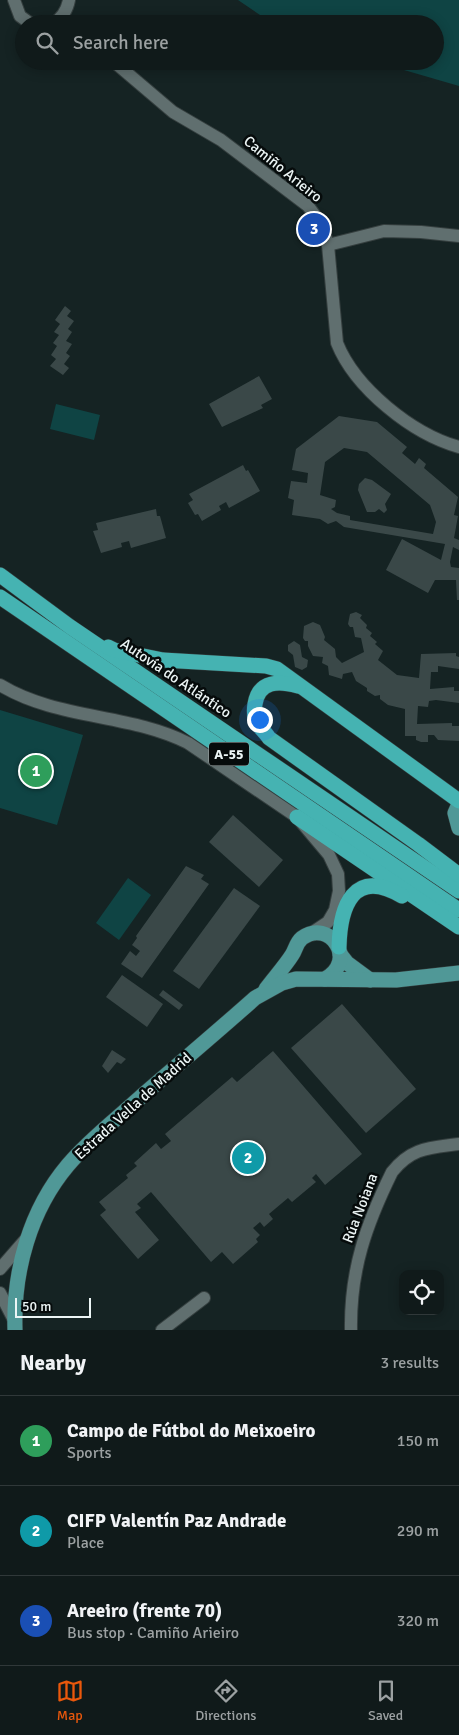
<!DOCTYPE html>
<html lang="en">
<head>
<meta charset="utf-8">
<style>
	:root { --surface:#101a1a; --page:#1e2727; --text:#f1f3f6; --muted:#9ca1a2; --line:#303839; --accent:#ea580c }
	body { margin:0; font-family:Signika,sans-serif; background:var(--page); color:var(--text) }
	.controls { position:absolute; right:15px; bottom:15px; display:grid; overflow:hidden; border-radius:10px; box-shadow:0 2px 12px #0003 }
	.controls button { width:45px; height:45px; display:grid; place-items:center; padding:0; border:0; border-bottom:1px solid var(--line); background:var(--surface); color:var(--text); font:25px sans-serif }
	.scale { position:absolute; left:15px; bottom:12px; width:76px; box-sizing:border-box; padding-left:5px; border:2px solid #ecf5f5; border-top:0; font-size:14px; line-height:18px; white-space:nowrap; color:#ecf5f5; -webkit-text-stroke:4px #060b0b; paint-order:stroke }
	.you { position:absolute; left:259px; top:719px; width:18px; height:18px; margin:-12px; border:4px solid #fff; border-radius:50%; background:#1a73e8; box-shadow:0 0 0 8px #1a73e833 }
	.badge { display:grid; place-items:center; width:32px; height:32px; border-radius:50%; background:var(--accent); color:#fff; font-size:16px; font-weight:700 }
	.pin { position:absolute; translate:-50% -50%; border:2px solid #fff; box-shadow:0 1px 5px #0006 }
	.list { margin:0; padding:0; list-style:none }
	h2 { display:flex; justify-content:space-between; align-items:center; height:65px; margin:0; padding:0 20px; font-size:21px }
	h2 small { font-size:16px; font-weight:400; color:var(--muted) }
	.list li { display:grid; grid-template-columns:32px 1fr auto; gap:15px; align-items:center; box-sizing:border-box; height:90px; padding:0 20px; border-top:1px solid var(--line) }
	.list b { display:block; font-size:19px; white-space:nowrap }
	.list p { margin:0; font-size:16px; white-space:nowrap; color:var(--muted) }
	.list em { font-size:16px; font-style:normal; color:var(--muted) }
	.icon { flex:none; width:28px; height:28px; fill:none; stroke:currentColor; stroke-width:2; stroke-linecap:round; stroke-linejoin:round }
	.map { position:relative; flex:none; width:459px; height:1330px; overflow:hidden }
	.search { position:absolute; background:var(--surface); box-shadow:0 2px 12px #0003; left:15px; right:15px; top:15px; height:55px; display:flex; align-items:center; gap:12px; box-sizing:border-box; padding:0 18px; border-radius:28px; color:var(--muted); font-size:19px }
	.sheet { height:335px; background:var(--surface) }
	nav { display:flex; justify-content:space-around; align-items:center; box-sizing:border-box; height:70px; border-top:1px solid var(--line); background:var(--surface); font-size:14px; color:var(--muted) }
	nav a { display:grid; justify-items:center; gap:2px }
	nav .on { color:var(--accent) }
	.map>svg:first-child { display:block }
</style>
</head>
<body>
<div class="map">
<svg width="459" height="1330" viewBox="0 0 459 1330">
	<rect width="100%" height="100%" fill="#152323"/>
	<!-- green -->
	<g fill="#0f4444">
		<path d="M238,0H459V86L373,61H435V24H281L260,15Z"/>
		<path d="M56,404L100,415L94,440L50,429Z"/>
		<path d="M0,710L83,735L57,825L0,808Z"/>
		<path d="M128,878L151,895L119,940L96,923Z"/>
	</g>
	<!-- building -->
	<g fill="#3a4848" fill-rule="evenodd">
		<path d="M65,306L71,311L67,316L74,321L68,329L72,332L66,341L72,344L66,353L70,356L64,364L69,368L63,375L50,366L56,359L51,355L57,346L53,343L59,335L54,332L60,324L55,320Z"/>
		<path d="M259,376L272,399L261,405L263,408L222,427L209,404Z"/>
		<path d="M339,416L377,422L407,447L402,453L415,464L419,458L426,464L424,468L458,497L454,515L458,516L454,538L459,540V550L453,547L450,562L451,567L459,568V600H457L456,580H435L428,593L386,570L402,539L441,560L445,544L344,527L336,521L328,524L320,519L292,515L294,500L288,498L291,481L307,483L308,473L292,470L296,449ZM344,448L367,452L430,505L436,522L433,534L350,520V516L337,513L331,509L335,507L336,500L320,495L325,462Z"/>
		<path d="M243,465L246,471L248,470L260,491L229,508L226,502L219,506L221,510L202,521L198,514L195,515L188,503L193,500L189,494Z"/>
		<path d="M365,478L372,480L391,494L385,504L387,510L384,513L379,509L375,512H367L358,490L359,484Z"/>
		<path d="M156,509L157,516H160L166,538L131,548L129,541L121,543L122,547L101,553L93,531L98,530L96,523Z"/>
		<path d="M356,612L362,615L360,618L367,625L366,628L372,633L370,636L377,642L375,644L383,651L378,660L397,675L419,678L421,654L456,653V656L459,657V669L438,666V672H431L430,689L454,687V691H459V703L436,700L429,701L428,707L418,706L417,724L452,723V726H459V741L438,740L434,735H428V742H421L416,740V736H405V709L388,705L380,699V695L375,696L367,691V688L356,681L352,672L343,674L342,679L329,675L328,666L322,663L323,657L313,656L308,646V641H305L303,638L304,626L313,622L320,625L325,637L324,640L335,649L336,657L342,663L364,652L361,638L355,637L353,627H350L348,624L350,614Z"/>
		<path d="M294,641L300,645L302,657L308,660L307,667L302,670L295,667L293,655L288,651V645Z"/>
		<path d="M233,815L283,860L259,887L209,842Z"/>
		<path d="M186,866L204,875L201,879L209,884L142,978L121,964L130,951L136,956L140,951L132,945L137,938L136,936Z"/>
		<path d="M234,888L260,906L199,989L173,971Z"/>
		<path d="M122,975L163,1004L147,1027L106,997Z"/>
		<path d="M163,990L183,1005L179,1010L159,995Z"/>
		<path d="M342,1004L416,1089L366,1133L291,1048Z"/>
		<path d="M112,1050L126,1059L121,1064L117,1062L108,1073L102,1066Z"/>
		<path d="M273,1051L362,1154L325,1185L316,1174L312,1178L316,1182L292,1202L288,1198L269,1214L273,1219L264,1227L260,1222L253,1228L260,1235L256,1239L258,1242L233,1264L222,1252L211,1262L151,1192L137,1204L141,1208L135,1212L159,1240L138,1259L100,1215L106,1210L99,1202L128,1178L126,1175L137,1166L134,1163L156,1143L161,1149L171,1141L165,1134L232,1077L237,1082Z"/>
	</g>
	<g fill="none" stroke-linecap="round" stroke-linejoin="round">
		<!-- minor casing -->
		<g stroke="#353f3f" stroke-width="14">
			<g id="minor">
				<path d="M14,0L20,16L31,24"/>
				<path d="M53,24C62,18 67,11 69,0"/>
				<path d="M113,61L173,112L221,140L308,206L322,225L328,245L337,343C355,388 412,434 459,447"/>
				<path d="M328,245L384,231L421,232L459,236"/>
				<path d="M0,685C58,720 128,713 188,743L297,817L329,855L338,874L339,891L335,910L328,922L310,934"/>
				<path d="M0,1269L26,1239"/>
				<path d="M0,1293L15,1322"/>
				<path d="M162,1330L204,1298"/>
				<path d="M351,1330C350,1270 366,1225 392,1172C412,1147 430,1148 459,1144"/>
			</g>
		</g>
		<!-- major casing -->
		<g stroke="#353f3f" stroke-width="16">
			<g id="major">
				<path d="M459,804L455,813L459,828"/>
				<path d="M340,954L347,963L370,980"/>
				<path d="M266,989C275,977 285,966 292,955C296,949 296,943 302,938C329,918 359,960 325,979"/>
				<path d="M15,1330C13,1271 30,1210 68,1165C90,1139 118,1118 143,1095C180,1063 218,1031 255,998L282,983L296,979L396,980L459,973"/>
			</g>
		</g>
		<!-- highway casing -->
		<g stroke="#353f3f" stroke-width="16">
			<g id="highway">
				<path d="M0,575L69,626L459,891"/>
				<path d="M0,597L459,910"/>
				<path d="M108,647L114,650L163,660L266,666L277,669L459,801"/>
				<path d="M298,686C279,681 259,680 255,704C254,710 254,717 257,723C260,728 266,733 269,738L418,844L459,875"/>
				<path d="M297,817L459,927"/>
				<path d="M339,947C340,907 353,867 402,896"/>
			</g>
		</g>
		<!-- minor -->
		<use href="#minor" stroke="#606f6f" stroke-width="12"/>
		<!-- major -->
		<use href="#major" stroke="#509897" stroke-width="15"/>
		<!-- highway -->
		<use href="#highway" stroke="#45b3b2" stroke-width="15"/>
	</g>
	<g text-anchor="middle" stroke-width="5" stroke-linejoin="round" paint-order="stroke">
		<!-- shield labels -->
		<rect fill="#060b0b" stroke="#a7afaf" stroke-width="1" x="209" y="742.5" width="40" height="23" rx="4"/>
		<g font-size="14" font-weight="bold" fill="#ecf5f5">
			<text x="229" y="759">A-55</text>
		</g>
		<!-- street labels -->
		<g font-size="15" fill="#ecf5f5" stroke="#060b0b">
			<text transform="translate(283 169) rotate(39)" y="5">Camiño Arieiro</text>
			<text transform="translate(176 678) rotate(34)" y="5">Autovía do Atlántico</text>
			<text transform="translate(133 1106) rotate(-42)" y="5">Estrada Vella de Madrid</text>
			<text transform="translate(360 1208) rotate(-69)" y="5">Rúa Noiana</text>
		</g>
	</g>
</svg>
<div class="controls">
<button><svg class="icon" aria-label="locate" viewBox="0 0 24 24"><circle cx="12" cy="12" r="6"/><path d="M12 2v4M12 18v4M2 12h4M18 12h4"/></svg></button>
</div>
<div class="scale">50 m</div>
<div class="you"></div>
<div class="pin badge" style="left:36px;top:771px;background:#2e9e5b">1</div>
<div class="pin badge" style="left:248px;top:1158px;background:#0f9aa8">2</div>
<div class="pin badge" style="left:314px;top:229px;background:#1a4fb4">3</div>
<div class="search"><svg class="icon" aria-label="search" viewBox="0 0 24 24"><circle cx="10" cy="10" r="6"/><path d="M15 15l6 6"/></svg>Search here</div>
</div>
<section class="sheet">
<h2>Nearby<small>3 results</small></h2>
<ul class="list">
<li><span class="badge" style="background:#2e9e5b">1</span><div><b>Campo de Fútbol do Meixoeiro</b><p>Sports</p></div><em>150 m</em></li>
<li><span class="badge" style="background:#0f9aa8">2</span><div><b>CIFP Valentín Paz Andrade</b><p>Place</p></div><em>290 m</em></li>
<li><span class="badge" style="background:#1a4fb4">3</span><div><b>Areeiro (frente 70)</b><p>Bus stop · Camiño Arieiro</p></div><em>320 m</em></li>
</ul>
</section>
<nav>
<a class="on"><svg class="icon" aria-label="map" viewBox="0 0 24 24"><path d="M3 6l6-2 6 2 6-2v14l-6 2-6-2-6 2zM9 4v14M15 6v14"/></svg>Map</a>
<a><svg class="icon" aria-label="directions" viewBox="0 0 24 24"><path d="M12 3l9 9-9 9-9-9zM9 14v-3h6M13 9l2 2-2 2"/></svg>Directions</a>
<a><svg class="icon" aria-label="saved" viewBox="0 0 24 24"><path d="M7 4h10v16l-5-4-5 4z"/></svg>Saved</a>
</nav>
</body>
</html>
